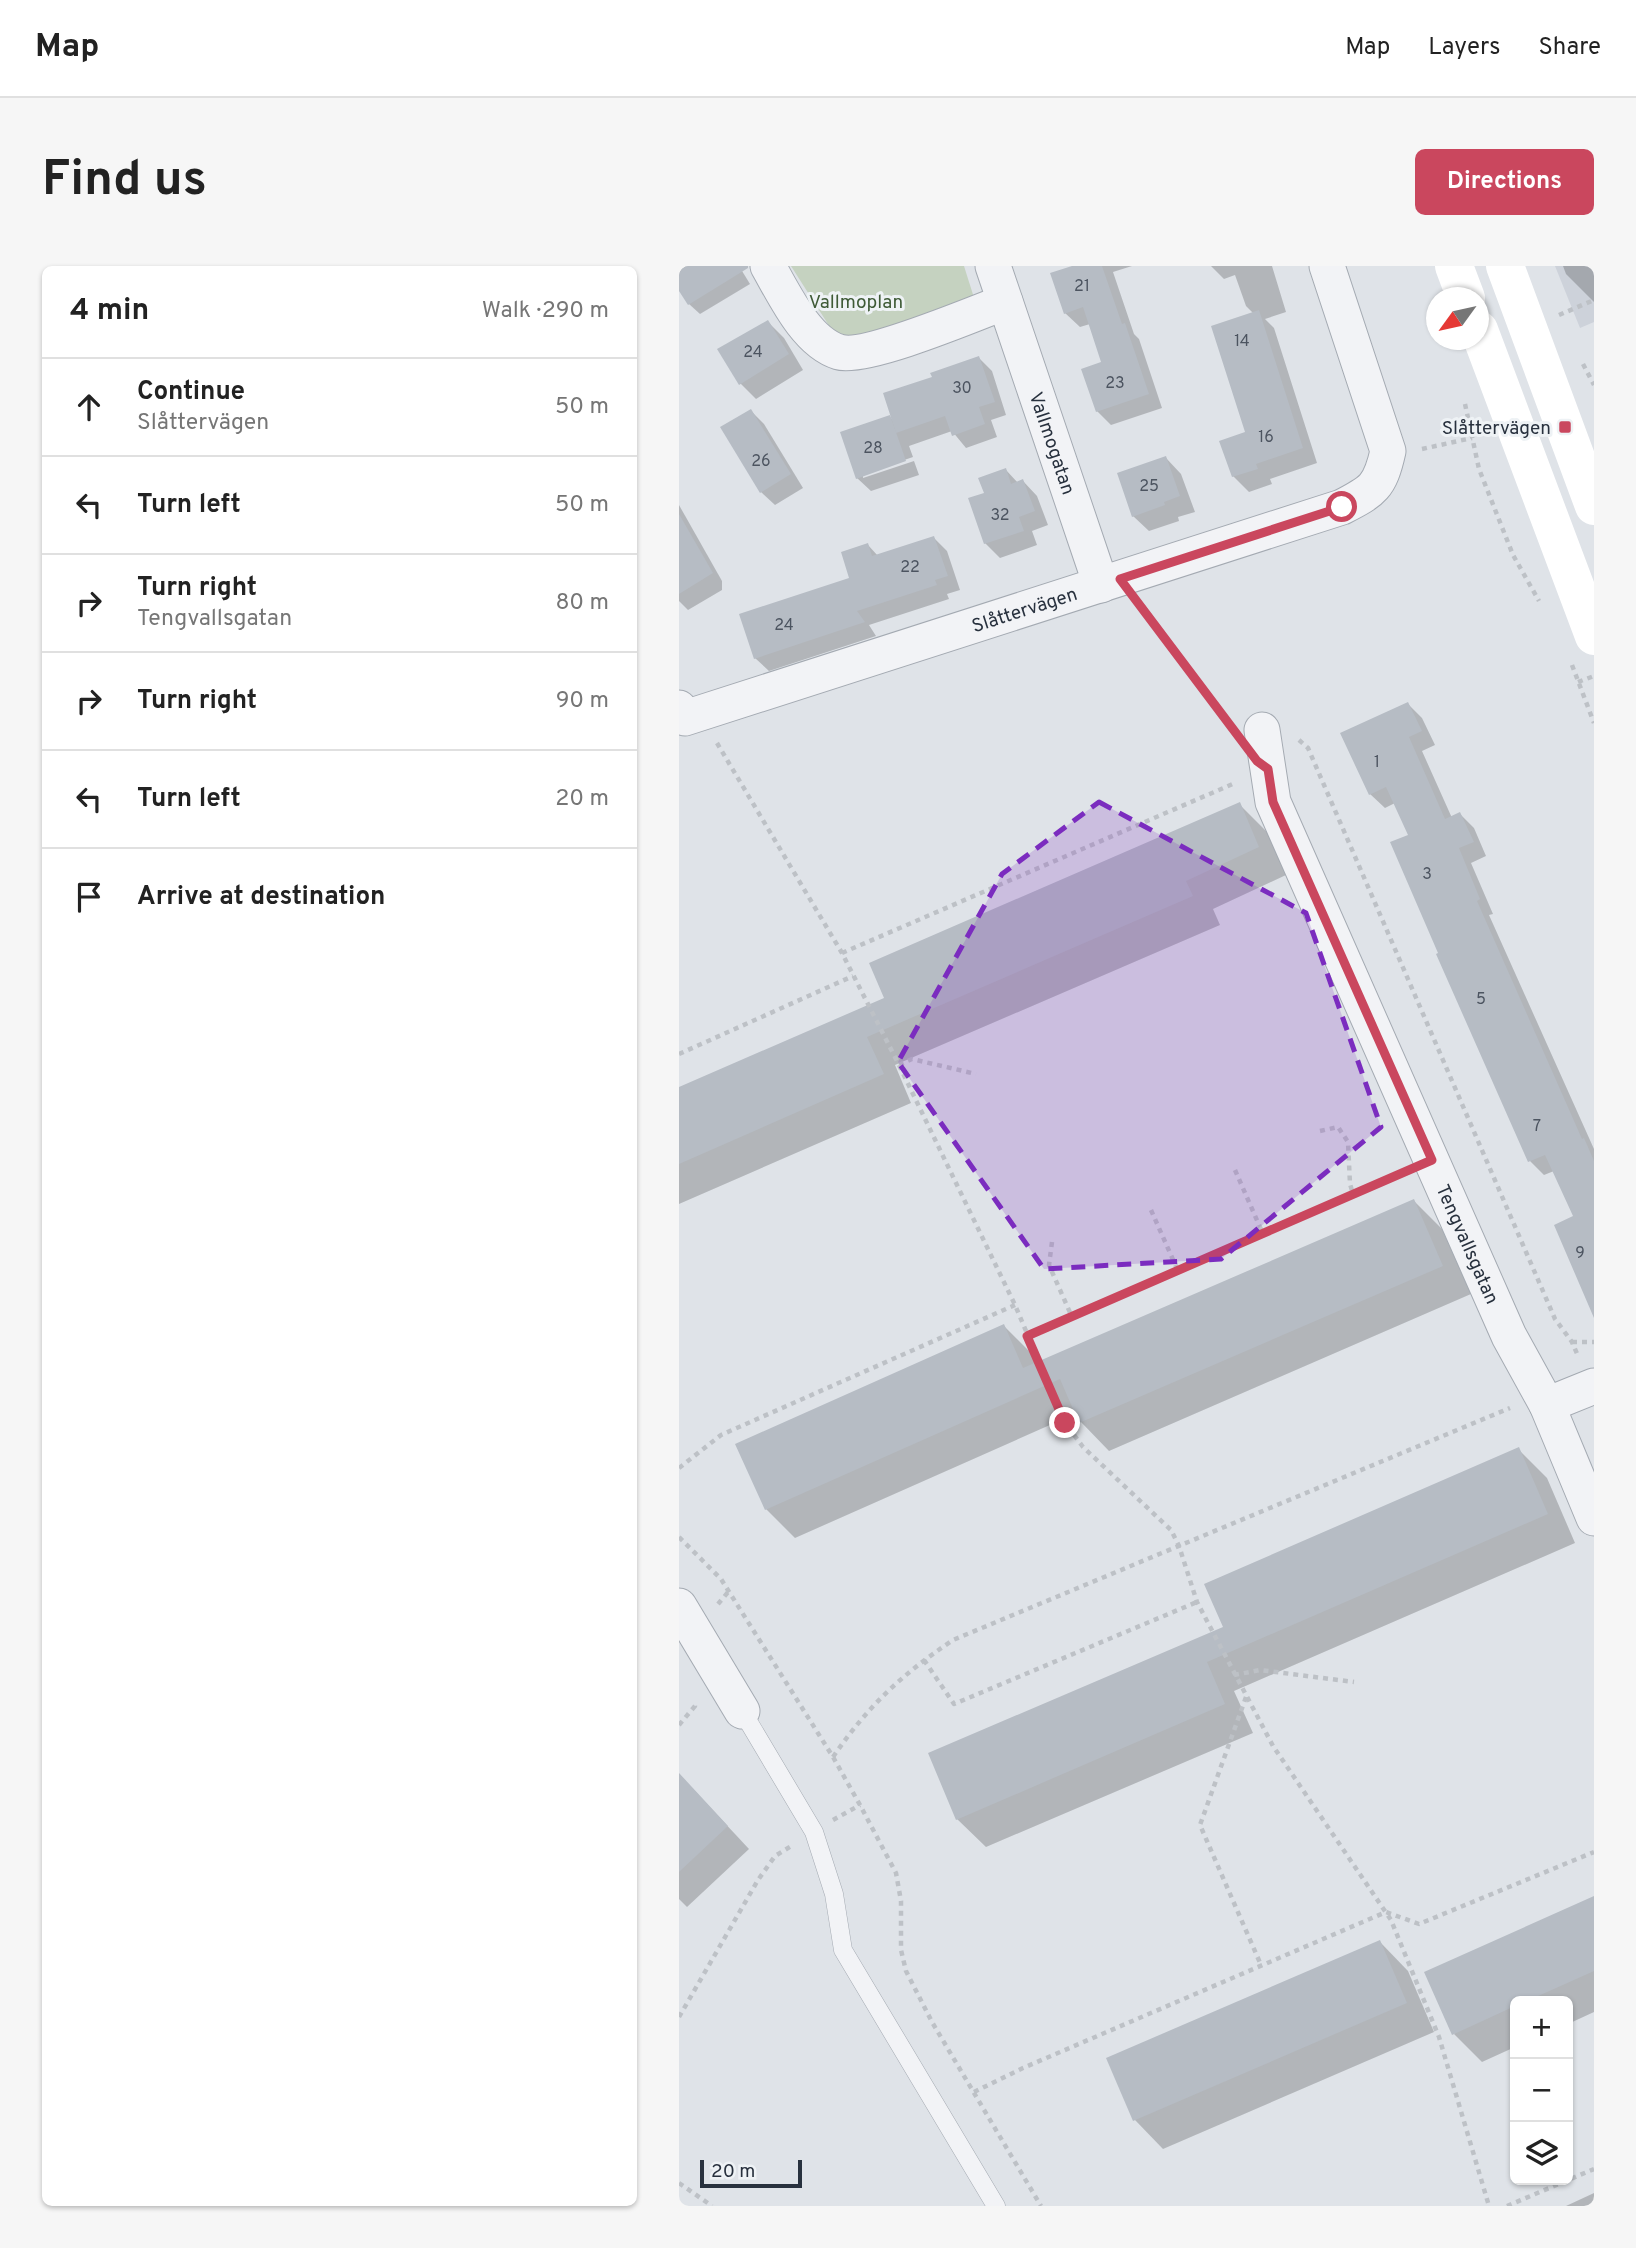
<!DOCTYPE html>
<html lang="en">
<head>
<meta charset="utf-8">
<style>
	:root { --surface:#fff; --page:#f6f6f6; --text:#222; --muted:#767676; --line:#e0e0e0; --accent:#ca475e }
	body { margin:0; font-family:Overpass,sans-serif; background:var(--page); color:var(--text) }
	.controls { position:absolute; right:21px; bottom:21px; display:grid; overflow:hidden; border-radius:10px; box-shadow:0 2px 5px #0004 }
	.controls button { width:63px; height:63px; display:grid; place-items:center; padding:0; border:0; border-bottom:2px solid var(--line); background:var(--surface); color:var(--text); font:35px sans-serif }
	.compass { position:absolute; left:747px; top:21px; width:63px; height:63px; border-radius:50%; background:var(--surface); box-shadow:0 2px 5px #0004; rotate:237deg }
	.scale { position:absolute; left:21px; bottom:18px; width:102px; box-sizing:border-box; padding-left:7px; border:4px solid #28313e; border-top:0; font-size:19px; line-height:24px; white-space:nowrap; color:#28313e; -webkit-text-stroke:5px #eef2f5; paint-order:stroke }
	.stop { position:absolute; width:21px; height:21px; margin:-16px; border:5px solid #ca475e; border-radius:50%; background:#fff }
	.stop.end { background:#ca475e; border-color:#fff; box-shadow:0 2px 7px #0008 }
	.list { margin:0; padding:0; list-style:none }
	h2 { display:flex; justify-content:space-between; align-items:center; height:91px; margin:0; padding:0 28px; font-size:30px }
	h2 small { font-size:23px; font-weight:400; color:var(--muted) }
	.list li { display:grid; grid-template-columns:46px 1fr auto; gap:21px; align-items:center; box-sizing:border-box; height:98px; padding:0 28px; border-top:2px solid var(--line) }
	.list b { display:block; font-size:26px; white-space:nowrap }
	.list p { margin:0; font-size:23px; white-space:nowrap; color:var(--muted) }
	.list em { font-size:23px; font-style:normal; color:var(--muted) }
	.icon { flex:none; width:38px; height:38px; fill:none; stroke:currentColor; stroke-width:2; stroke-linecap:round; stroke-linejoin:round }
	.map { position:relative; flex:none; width:915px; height:1940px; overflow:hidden; border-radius:10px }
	header { display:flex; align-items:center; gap:42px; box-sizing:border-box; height:98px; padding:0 35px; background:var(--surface); border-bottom:2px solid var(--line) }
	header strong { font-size:33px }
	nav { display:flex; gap:38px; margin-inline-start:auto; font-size:24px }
	.intro { display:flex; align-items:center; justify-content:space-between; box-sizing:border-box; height:168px; padding:0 42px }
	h1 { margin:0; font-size:49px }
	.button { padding:18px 32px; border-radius:10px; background:var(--accent); color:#fff; font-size:24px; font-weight:700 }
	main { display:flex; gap:42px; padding:0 42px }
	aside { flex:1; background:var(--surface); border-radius:10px; box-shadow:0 2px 5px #0004 }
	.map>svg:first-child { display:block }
</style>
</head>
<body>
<header>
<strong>Map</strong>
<nav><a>Map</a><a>Layers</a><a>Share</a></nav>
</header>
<div class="intro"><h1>Find us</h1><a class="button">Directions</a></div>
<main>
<aside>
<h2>4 min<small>Walk · 290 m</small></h2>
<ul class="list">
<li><svg class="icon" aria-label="ahead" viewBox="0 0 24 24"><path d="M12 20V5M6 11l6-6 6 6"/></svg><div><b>Continue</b><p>Slåttervägen</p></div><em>50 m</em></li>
<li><svg class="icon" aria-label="left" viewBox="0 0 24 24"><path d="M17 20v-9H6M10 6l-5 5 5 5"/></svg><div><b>Turn left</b></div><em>50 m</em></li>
<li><svg class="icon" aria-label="right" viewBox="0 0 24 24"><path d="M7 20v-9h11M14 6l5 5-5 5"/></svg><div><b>Turn right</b><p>Tengvallsgatan</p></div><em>80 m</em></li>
<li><svg class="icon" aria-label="right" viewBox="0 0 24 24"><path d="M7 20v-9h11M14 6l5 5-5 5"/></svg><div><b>Turn right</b></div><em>90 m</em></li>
<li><svg class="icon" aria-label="left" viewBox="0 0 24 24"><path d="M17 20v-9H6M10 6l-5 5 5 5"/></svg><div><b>Turn left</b></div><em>20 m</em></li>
<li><svg class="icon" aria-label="arrive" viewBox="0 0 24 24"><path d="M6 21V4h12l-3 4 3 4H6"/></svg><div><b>Arrive at destination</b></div></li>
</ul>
</aside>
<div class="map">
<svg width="915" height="1940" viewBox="0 0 915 1940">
	<rect width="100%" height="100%" fill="#dfe3e8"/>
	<!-- built -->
	<path fill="#cdd2da" d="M876,0H915V56L901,62Z"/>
	<!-- green -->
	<path fill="#c5d2c0" d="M112,0H285L296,35L161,77Z"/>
	<!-- shadow -->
	<g fill="#0003">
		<path d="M0,0H60L71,18L21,48L10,38L0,21Z"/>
		<path d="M395,0H453L434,6L455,68L460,73L483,142L432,159L418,145L425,97L411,58L401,61L386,47Z"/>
		<path d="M532,0H593L607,46L586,53L595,62L638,197L591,213L593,218L570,226L554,210L569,167L575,48L567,40L556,9L545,13Z"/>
		<path d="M884,0H915V36L887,8Z"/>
		<path d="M89,56L105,72L124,104L77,133L61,117Z"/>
		<path d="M300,92L313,105L327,149L312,154L318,171L287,182L273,165L230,180L234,191L184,208V212L235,195L240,209L192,225L178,212L211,151L216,156L255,112Z"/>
		<path d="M72,145L85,158L124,222L96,239L82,226Z"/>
		<path d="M487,192L502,208L516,246L499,251L500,255L470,265L454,250Z"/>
		<path d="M327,204L339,217L344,215L358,230L369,259L353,265L358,279L321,292L306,277L307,228Z"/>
		<path d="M0,239L43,315V324L9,344L0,335Z"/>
		<path d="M255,272L268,285L281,324L268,328L270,333L190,359L197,370L90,405L76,392L173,313L189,279L199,290Z"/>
		<path d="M729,438L743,452L756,479L743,485L773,552L781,548L795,562L807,590L792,597L814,648L810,649L915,883V1031L896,951L875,905L865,909L851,895L731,570L716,537L706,542L691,528Z"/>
		<path d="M560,538L589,567L607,609L534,643L541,659L216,799L232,837L0,938V822L208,732Z"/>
		<path d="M735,935L763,963L792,1028L430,1185L402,1156L398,1147L116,1272L87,1243L325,1060L354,1089L358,1098Z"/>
		<path d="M839,1183L868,1212L896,1277L555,1425L574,1467L307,1581L278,1553L546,1362Z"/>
		<path d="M0,1508L70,1583L8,1641L0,1633Z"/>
		<path d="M915,1632V1746L889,1758V1735H836V1781L803,1796L775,1768Z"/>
		<path d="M701,1676L729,1705L755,1766L484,1883L456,1854L429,1793Z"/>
		<path d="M915,1927V1940H887Z"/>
	</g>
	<!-- building -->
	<g fill="#b6bcc4">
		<path d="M0,0H69V2L9,39L0,25Z"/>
		<path d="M393,0H423L443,58L446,57L470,128L417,146L402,103L422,96L404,41L385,48L371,7Z"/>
		<path d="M580,44L624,182L577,198L579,203L553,211L540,175L566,166L532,60Z"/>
		<path d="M89,54L110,88L60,119L38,83Z"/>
		<path d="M300,90L316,136L300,141L306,158L273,170L266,150L217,167L204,127L253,111L251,107Z"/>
		<path d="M72,143L112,208L81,227L41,161Z"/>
		<path d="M211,149L227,195L177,213L161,166Z"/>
		<path d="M487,190L501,230L485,236L486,239L453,251L438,207Z"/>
		<path d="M327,202L332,218L344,213L356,245L340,251L345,265L305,278L289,232L305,227L299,212Z"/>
		<path d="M0,248L34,307L0,328Z"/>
		<path d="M255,270L269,310L256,314L258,319L178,345L186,356L75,393L60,348L170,312L162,286L189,277L193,290Z"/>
		<path d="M729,436L743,465L730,471L766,553L781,546L795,576L780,582L801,633L798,635L903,873L905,872L915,895V1052L875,959L894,950L866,889L849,896L757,688L759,687L711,576L729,569L707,521L690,529L661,467Z"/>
		<path d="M561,536L580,581L507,615L514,630L188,771L205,808L0,898V821L205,732L190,697Z"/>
		<path d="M735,933L764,1000L400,1157L381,1113L86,1244L56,1178L325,1058L344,1102Z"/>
		<path d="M840,1181L869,1248L528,1396L546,1438L277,1554L249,1487L544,1361L525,1318Z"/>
		<path d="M0,1507L49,1560L0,1606Z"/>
		<path d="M915,1630V1705L848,1735H836V1740L773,1769L745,1706Z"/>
		<path d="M701,1674L728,1737L454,1855L427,1792Z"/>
	</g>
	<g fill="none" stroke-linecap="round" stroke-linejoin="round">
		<!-- lane casing -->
		<g stroke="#a4aab2" stroke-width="19">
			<path id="lane" d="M63,1445L135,1566L155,1628L164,1684L317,1940"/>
		</g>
		<!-- street casing -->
		<g stroke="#a4aab2" stroke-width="37">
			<g id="street">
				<path d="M89,0C105,28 127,76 160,86C186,94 297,47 326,36"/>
				<path id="s1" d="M314,0L422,319"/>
				<path id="s2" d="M0,442L6,452L663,241C694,225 701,221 709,185L648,0"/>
				<path id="s3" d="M583,464L594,536L830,1070L868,1139L915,1252"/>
				<path d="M868,1139L915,1120"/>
				<path d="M0,1340L63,1445"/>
			</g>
		</g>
		<!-- path -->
		<g stroke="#bdc1c6" stroke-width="4.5" stroke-dasharray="5 5" stroke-linecap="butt">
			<path d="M880,49L915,34"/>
			<path d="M904,98L915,119"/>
			<path d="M786,138L800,203L834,289L860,335"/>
			<path d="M743,183L793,172"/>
			<path d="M464,340L550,457"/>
			<path d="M893,399L915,457"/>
			<path d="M899,416L915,410"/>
			<path d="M620,474L629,482L876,1053L893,1076L899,1090"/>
			<path d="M38,477L163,687L220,799L336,1039L386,1157L404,1181L492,1264L500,1280L518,1336L594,1480L712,1654L760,1771L810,1940"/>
			<path d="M163,687L556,517"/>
			<path d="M0,788L174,710"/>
			<path d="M220,799L233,793L297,808"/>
			<path d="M641,865L659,861L669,876L671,918L674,928"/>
			<path d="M556,904L584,968"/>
			<path d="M472,944L499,1005"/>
			<path d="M373,976L370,999L393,1051"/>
			<path d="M349,1070L723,907"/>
			<path d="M893,1076H915"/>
			<path d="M0,1202L42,1169L336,1039"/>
			<path d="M0,1271L42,1313L154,1491L181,1539L217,1607L222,1635V1684L227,1705L253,1756L362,1940"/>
			<path d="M39,1338L50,1325"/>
			<path d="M245,1394L275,1438L518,1336"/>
			<path d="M555,1409L581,1404L675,1416"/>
			<path d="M567,1431L521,1559L582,1699"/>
			<path d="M0,1459L16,1440L15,1435"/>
			<path d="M154,1491C189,1440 222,1409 274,1374L831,1142"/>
			<path d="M154,1554L181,1539"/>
			<path d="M0,1751L79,1614L96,1590L114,1579"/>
			<path d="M295,1826L344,1802L707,1646L740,1658L915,1586"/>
			<path d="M0,1917L33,1940"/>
			<path d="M828,1940L915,1903"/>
		</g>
		<!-- lane -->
		<use href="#lane" stroke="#f2f3f6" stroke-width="18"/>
		<!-- street -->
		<use href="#street" stroke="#f2f3f6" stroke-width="35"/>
		<!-- secondary -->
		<g stroke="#fff" stroke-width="38">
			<path d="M775,0L787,32"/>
			<path d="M826,0L915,240"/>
			<path d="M800,64L915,370"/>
		</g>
	</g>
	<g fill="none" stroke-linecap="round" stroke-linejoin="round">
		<!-- route -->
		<path stroke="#ca475e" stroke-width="9" d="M386,1157L348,1070L753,894L594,536L589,503L578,495L441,313L663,241"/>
	</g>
	<!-- marked area -->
	<path fill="#7b2cbf" fill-opacity="0.2" stroke="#7b2cbf" stroke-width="5" stroke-dasharray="14 9" stroke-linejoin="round" d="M420,536L627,647L702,861L542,993L365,1003L219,796L323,608Z"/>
	<!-- markers -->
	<rect fill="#ca475e" stroke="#eef2f5" stroke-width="2.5" x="879" y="154" width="14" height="14" rx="3.5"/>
	<g text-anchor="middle" stroke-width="6" stroke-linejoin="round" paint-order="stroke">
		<!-- number labels -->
		<g font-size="16" fill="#4c5460">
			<text x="403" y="25">21</text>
			<text x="563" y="80">14</text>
			<text x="74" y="91">24</text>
			<text x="436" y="122">23</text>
			<text x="283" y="127">30</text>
			<text x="587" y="176">16</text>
			<text x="194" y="187">28</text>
			<text x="82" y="200">26</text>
			<text x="470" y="225">25</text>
			<text x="321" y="254">32</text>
			<text x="231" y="306">22</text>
			<text x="105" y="364">24</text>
			<text x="698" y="501">1</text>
			<text x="748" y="613">3</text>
			<text x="802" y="738">5</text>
			<text x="858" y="865">7</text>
			<text x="901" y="992">9</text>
		</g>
		<!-- park labels -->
		<g font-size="19" fill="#3e5a36" stroke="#eef2f5">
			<text x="177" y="42">Vallmoplan</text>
		</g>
		<!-- poi labels -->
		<g font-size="19" fill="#28313e" stroke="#eef2f5" text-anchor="end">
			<text x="872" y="168">Slåttervägen</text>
		</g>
		<!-- street labels -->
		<g font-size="19" fill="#28313e" stroke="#eef2f5">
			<text dy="7" stroke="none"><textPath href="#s1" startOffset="187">Vallmogatan</textPath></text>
			<text dy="7" stroke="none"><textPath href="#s2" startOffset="368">Slåttervägen</textPath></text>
			<text dy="7" stroke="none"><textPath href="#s3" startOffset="556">Tengvallsgatan</textPath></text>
		</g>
	</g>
</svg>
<div class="controls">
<button>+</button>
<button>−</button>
<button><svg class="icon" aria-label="layers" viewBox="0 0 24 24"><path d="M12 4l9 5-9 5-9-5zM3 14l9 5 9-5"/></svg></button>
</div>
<svg class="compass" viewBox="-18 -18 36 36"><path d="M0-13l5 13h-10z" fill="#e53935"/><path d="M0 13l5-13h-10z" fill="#767676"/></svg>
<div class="scale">20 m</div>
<div class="stop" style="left:663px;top:241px"></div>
<div class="stop end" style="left:386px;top:1157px"></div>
</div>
</main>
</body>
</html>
